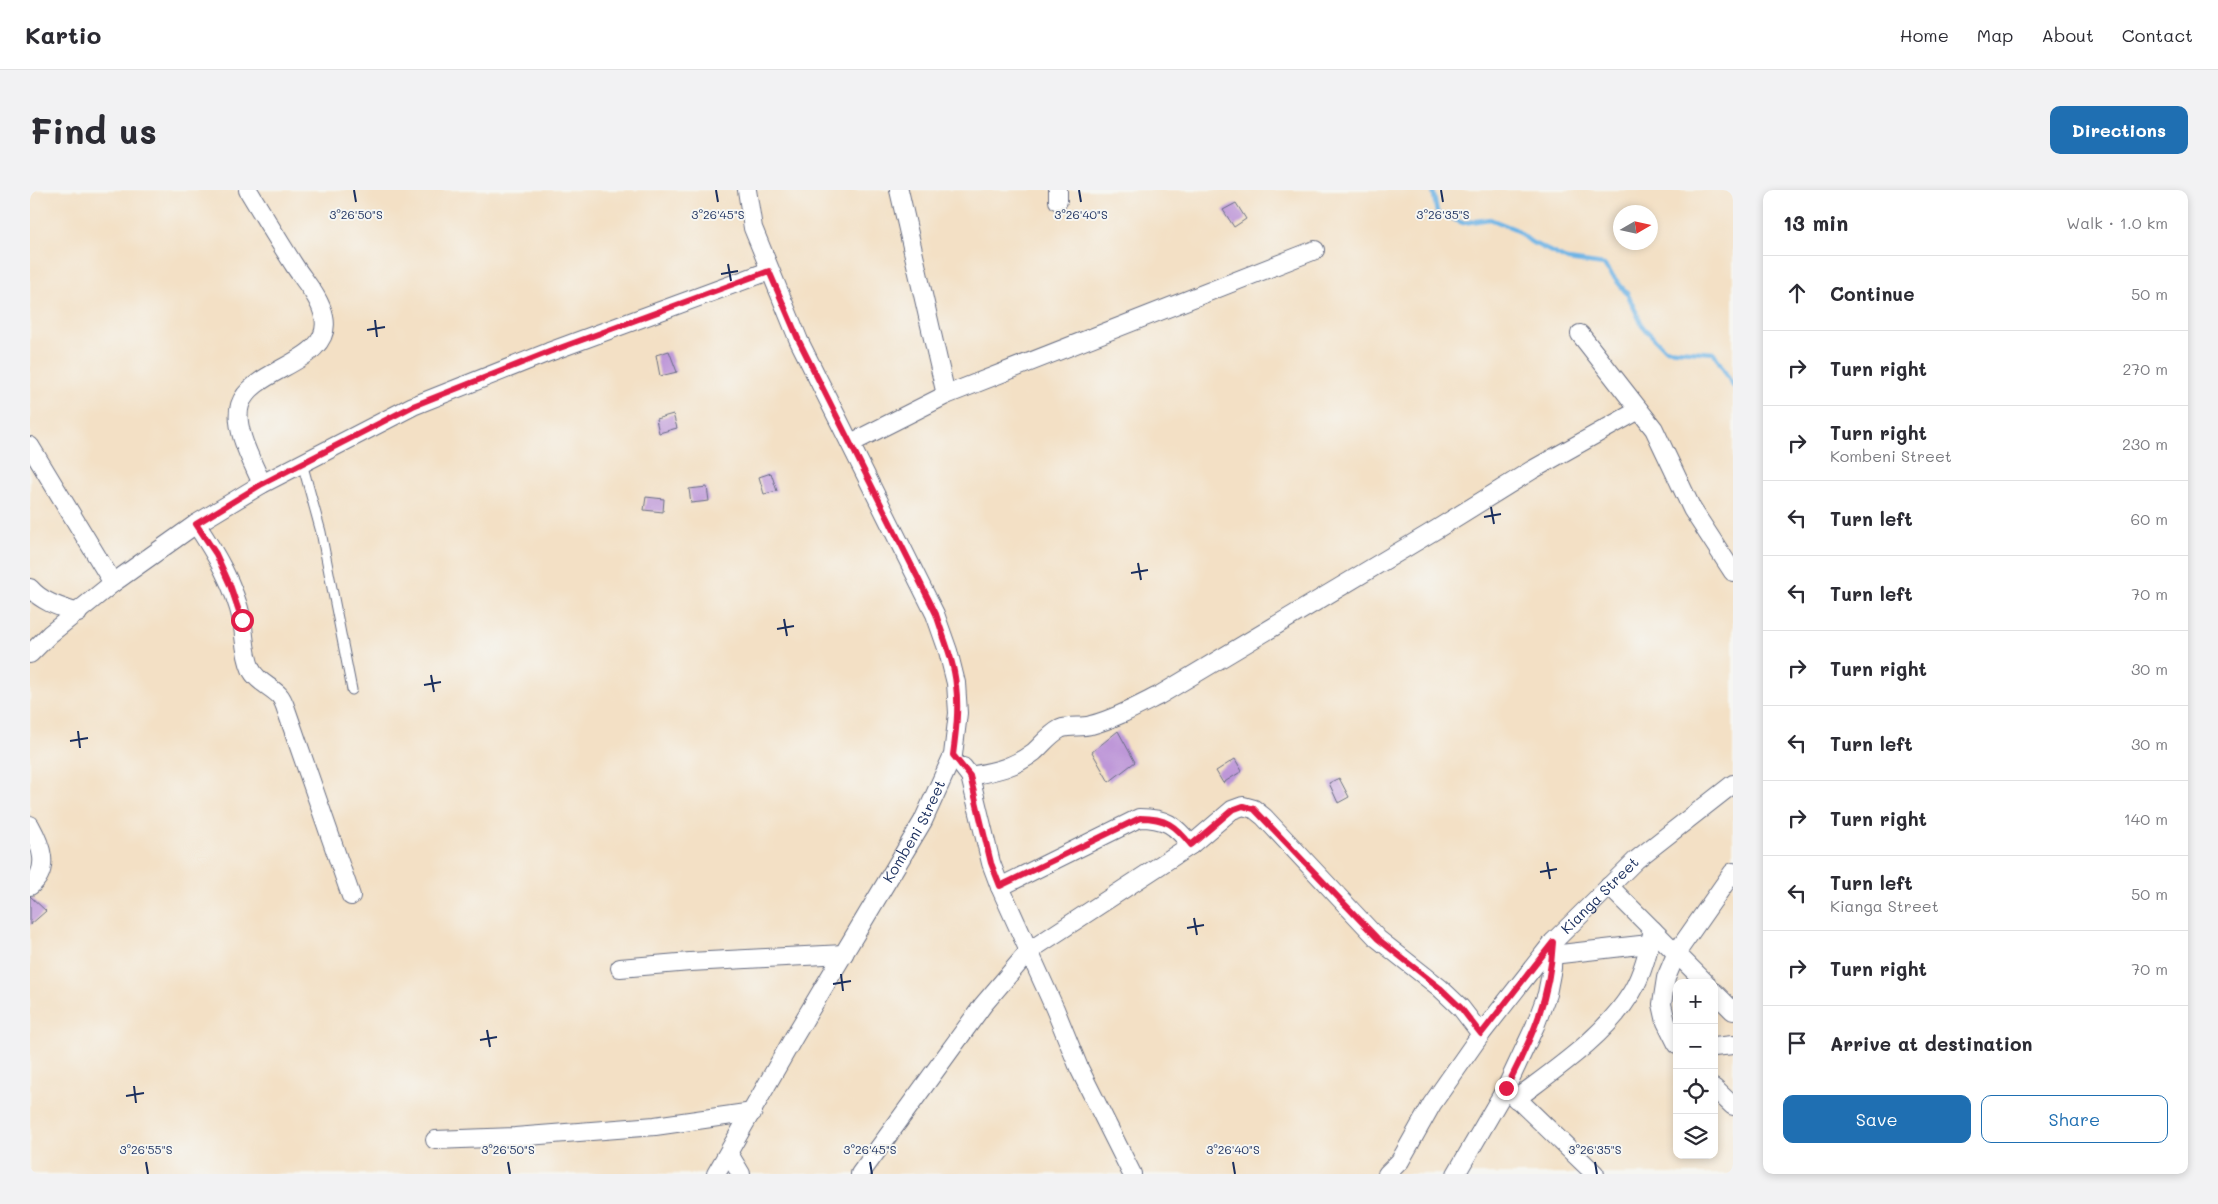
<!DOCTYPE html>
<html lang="en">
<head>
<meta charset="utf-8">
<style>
	:root { --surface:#fff; --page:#f2f2f3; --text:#2b2b33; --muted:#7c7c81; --line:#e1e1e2; --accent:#1f6fb2 }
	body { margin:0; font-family:Mali,sans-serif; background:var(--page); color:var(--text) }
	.controls { position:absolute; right:15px; bottom:15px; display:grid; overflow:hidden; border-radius:10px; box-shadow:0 2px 8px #0003 }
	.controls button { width:45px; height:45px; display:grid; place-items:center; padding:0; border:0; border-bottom:1px solid var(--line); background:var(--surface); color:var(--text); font:25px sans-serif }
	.compass { position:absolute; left:1583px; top:15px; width:45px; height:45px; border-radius:50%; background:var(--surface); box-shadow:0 2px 8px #0003; rotate:81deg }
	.stop { position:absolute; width:15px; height:15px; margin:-11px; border:4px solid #e11d48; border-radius:50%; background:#fff }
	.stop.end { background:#e11d48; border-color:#fff; box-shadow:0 1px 5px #0008 }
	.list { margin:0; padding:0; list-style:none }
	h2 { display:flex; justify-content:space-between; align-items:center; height:65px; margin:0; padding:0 20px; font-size:21px }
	h2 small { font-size:16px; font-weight:400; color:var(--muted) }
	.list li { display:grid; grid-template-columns:32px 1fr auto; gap:15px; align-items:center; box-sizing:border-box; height:75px; padding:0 20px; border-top:1px solid var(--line) }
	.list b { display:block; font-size:19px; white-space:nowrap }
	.list p { margin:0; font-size:16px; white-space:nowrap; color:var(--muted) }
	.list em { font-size:16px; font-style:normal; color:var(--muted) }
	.actions { display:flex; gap:10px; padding:15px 20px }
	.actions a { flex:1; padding:11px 0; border:1px solid var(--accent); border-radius:10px; text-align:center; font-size:18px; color:var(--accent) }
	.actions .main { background:var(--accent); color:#fff }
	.icon { flex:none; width:28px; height:28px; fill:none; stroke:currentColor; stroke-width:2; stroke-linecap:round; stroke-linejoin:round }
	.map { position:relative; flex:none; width:1703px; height:984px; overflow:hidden; border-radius:10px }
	header { display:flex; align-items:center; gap:30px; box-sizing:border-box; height:70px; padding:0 25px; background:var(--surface); border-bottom:1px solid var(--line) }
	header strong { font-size:24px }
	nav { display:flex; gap:28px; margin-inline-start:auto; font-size:18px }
	.intro { display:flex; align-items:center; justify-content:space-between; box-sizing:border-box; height:120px; padding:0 30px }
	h1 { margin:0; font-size:35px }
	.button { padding:12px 22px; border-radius:10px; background:var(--accent); color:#fff; font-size:18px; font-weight:700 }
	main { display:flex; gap:30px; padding:0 30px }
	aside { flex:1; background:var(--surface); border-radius:10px; box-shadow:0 2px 8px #0003 }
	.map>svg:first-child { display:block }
</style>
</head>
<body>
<header>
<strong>Kartio</strong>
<nav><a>Home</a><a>Map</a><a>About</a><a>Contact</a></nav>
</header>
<div class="intro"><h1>Find us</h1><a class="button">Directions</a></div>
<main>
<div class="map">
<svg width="1703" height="984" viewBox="0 0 1703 984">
	<rect width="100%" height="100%" fill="#f6f6f2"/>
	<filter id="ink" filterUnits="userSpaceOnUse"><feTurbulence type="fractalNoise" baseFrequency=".02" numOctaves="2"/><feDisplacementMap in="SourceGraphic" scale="10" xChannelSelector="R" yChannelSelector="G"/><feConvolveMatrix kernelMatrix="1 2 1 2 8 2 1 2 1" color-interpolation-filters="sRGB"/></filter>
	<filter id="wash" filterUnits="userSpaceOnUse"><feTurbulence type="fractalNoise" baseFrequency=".0096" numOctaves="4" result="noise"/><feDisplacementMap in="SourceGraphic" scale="20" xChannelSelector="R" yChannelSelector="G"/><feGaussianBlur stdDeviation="1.12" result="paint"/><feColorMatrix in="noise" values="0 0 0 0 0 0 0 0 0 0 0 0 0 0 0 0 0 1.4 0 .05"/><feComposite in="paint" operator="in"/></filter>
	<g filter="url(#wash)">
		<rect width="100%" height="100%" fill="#f3e0c5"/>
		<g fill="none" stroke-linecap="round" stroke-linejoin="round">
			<!-- stream -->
			<path stroke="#6eb4e5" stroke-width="4.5" d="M1403,0L1407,23L1433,33L1460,29L1485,39L1501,52L1538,70L1574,75L1598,105L1613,137L1635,159L1684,163L1703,196"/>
		</g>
		<g id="blocks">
			<!-- building -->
			<g fill="#be97d8">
				<path d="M1206,13L1216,29L1204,37L1193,20Z"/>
				<path d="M639,161L647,182L630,186L626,165Z"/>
				<path d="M643,224L647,238L629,243L626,229Z"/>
				<path d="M741,283L747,301L734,304L729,287Z"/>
				<path d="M677,297L679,311L661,313L659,299Z"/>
				<path d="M616,307L634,309L633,322L614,320Z"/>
				<path d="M1088,541L1105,572L1079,592L1062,562Z"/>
				<path d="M1205,569L1212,581L1193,593L1186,581Z"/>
				<path d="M1309,588L1319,607L1308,613L1299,593Z"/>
				<path d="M0,706L16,721L0,735Z"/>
			</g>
		</g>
	</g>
	<g filter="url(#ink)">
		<use href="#blocks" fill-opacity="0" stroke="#676d82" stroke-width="1"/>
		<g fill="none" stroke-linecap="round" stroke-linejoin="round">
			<!-- lane casing -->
			<g stroke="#676d82" stroke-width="11">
				<path id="lane" d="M272,273L291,342L322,500"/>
			</g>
			<!-- street casing -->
			<g stroke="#676d82" stroke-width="20">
				<g id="street">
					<path d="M218,0C233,25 248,50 264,75C274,91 290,107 294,127C304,173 222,177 210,215C203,238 223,273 232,294"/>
					<path d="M869,0L916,205"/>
					<path d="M1028,11V0"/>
					<path d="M1550,144L1624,239L1662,319L1703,382"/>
					<path d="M821,253L916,205L1285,60"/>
					<path d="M0,256L83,393"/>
					<path d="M166,334C186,364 204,395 212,430C215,447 214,463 221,479C226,491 240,496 249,505C253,509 255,516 257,522L321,706"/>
					<path d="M0,398C12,412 30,417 48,423"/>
					<path d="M0,464L20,444L83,393L166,334L232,294L383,216L519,162L739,81"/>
					<path d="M933,577L940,586L961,673L970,697L1025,819L1049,878L1102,984"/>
					<path d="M940,586C966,581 983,578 1004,562C1013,554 1019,545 1030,539C1040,535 1051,538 1061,535C1084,529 1106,517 1128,506L1407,339L1502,280L1609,220"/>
					<path d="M0,635C11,655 21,679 0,696"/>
					<path d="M1579,696L1676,793"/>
					<path d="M970,697L1109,628C1136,628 1145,635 1161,655"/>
					<path d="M1522,765L1619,754"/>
					<path d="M590,778L660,772L814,764"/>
					<path d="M1684,802L1703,821"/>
					<path d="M1647,854L1636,832L1632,814L1636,788L1647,762L1703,682"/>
					<path d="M1684,857L1703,855"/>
					<path d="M1684,898L1703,916"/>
					<path d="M1479,901L1565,984"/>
					<path d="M1486,909C1527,878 1575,846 1602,802C1613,783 1618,761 1623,740"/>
					<path d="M405,950L485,947L625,936L723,922"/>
					<path d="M699,964L711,984"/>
					<path id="s1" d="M686,984L764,847L893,631L923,565L928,523L926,493L918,461L905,424L769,151L723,38L717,0"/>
					<path d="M830,984L953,815L999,761L1161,655L1202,620L1213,616L1224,619L1234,627L1348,749L1410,798L1431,818L1451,844"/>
					<path id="s2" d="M1357,984L1370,971L1402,914L1451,844L1523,752L1606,670L1703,594"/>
					<path d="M1426,984L1476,898L1505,836L1517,804L1522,778L1523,752"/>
				</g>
			</g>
			<!-- lane -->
			<use href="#lane" stroke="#fff" stroke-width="9"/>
			<!-- street -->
			<use href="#street" stroke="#fff" stroke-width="18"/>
		</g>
	</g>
	<g fill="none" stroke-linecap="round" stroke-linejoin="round" filter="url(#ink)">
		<!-- route -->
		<path stroke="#e11d48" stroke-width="6" d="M212,430L200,395L186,364L166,334L232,294L383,216L519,162L739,81L769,151L906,424C913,447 924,471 926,495C929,519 926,542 923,565L940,586L961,673L970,696L1110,628C1136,628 1145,635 1161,655L1202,620L1213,616L1224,619L1348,749L1410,798L1431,818L1451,844L1523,752C1520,809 1502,848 1476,898"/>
	</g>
	<!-- ticks -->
	<path fill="none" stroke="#1b2f5e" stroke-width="2" d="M324,0L326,12M686,0L688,12M1049,0L1051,12M1411,0L1413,12M698,74L701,91M691,84L708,81M345,130L347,147M337,140L355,137M1461,317L1464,334M1454,327L1471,324M1108,373L1111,390M1101,383L1118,380M754,429L757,446M747,439L764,436M401,485L404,502M394,495L411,492M48,541L50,558M40,551L58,548M1517,672L1520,689M1510,682L1527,679M1164,728L1167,745M1157,738L1174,735M811,784L813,801M803,794L821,791M457,840L460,857M450,850L467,847M104,896L106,913M96,906L114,903M116,972L118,984M478,972L480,984M840,972L842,984M1203,972L1205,984M1565,972L1567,984"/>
	<g text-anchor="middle" stroke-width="4" stroke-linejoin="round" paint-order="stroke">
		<!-- street labels -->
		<g font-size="15" fill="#1b2f5e" stroke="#f6f6f2">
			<text dy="5" stroke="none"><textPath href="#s1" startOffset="396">Kombeni Street</textPath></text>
			<text dy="5" stroke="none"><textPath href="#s2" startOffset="352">Kianga Street</textPath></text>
		</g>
	</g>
	<g font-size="12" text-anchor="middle" fill="#1b2f5e" stroke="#f6f6f2" stroke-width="4" stroke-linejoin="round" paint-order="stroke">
		<text x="326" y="29">3°26'50"S</text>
		<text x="688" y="29">3°26'45"S</text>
		<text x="1051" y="29">3°26'40"S</text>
		<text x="1413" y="29">3°26'35"S</text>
		<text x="116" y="964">3°26'55"S</text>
		<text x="478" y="964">3°26'50"S</text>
		<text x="840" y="964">3°26'45"S</text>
		<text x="1203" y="964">3°26'40"S</text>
		<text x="1565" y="964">3°26'35"S</text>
	</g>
</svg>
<div class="controls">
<button>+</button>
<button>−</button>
<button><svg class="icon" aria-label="locate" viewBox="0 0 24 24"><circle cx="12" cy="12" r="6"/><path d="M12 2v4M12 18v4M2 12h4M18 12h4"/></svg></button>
<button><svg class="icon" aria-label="layers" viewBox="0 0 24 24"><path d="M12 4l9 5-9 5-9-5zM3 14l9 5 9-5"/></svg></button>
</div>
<svg class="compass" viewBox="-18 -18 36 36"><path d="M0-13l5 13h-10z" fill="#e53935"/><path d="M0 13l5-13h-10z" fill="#7c7c81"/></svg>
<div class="stop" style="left:212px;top:430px"></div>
<div class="stop end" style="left:1476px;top:898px"></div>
</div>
<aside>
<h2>13 min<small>Walk · 1.0 km</small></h2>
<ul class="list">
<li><svg class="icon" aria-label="ahead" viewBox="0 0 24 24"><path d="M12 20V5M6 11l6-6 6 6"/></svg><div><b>Continue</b></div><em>50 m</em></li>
<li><svg class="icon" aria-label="right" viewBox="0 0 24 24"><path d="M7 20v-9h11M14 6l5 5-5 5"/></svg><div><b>Turn right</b></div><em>270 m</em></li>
<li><svg class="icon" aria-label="right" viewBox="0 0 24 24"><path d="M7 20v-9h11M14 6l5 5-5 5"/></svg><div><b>Turn right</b><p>Kombeni Street</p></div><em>230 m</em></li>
<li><svg class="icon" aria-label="left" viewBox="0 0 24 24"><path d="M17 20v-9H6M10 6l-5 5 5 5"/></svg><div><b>Turn left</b></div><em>60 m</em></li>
<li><svg class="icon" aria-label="left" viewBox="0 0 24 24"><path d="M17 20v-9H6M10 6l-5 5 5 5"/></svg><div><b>Turn left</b></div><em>70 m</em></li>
<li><svg class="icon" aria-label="right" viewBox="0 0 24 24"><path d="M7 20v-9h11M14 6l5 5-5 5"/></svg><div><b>Turn right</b></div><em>30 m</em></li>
<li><svg class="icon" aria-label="left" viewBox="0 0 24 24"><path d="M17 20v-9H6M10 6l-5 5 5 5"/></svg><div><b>Turn left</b></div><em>30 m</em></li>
<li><svg class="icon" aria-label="right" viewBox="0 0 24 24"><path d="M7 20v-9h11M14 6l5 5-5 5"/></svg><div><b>Turn right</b></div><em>140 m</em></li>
<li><svg class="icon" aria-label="left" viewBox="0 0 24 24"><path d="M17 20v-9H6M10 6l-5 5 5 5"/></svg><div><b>Turn left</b><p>Kianga Street</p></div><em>50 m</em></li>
<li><svg class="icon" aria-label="right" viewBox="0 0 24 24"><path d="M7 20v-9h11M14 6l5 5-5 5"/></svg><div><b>Turn right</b></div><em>70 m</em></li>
<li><svg class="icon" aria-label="arrive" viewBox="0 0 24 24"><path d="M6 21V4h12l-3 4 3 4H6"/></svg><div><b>Arrive at destination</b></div></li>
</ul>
<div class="actions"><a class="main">Save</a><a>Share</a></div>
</aside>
</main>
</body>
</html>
